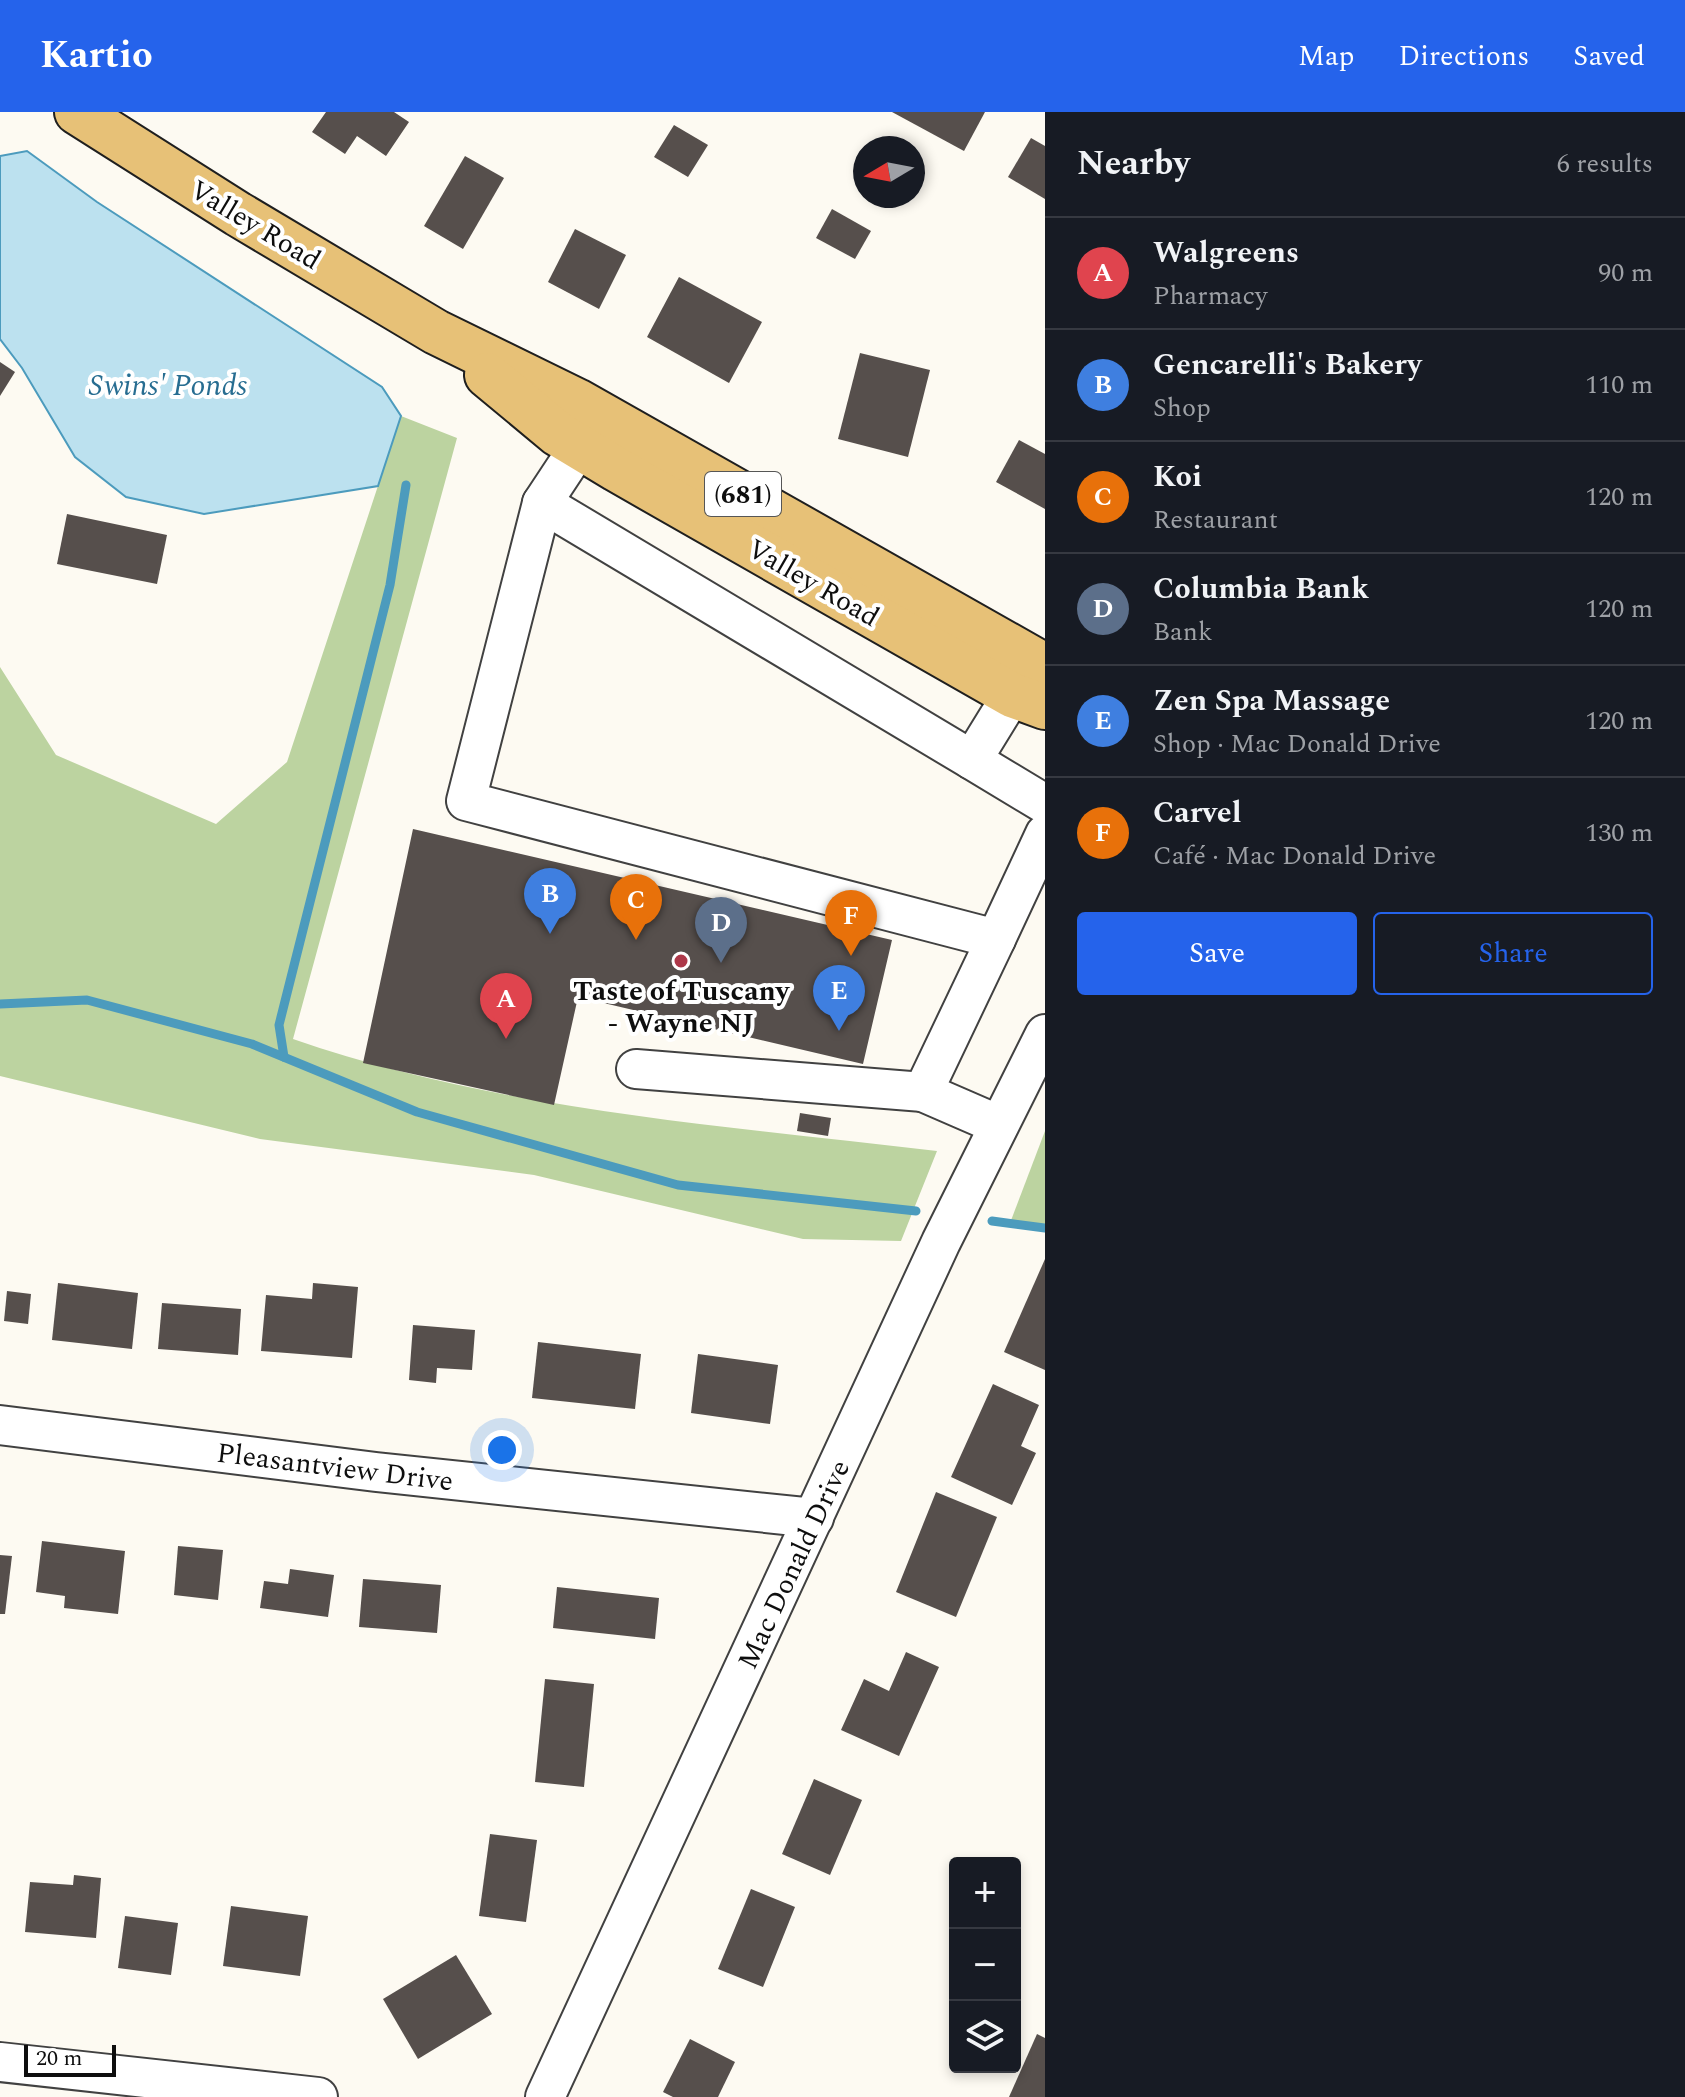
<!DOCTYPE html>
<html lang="en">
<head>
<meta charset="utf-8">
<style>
	:root { --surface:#171b24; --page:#242831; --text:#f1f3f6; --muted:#9ea1a6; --line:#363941; --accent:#2563eb }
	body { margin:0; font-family:Spectral,serif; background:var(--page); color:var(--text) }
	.controls { position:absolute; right:24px; bottom:24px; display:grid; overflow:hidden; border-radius:8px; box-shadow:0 4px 12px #0003 }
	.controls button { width:72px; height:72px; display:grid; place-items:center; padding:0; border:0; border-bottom:2px solid var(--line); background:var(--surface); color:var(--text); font:40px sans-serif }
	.compass { position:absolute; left:853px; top:24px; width:72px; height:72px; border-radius:50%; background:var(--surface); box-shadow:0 4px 12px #0003; rotate:260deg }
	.scale { position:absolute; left:24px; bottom:20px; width:92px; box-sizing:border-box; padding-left:8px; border:4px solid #0e0e0e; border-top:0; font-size:22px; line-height:28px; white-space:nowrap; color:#0e0e0e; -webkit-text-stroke:6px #fff; paint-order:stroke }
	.you { position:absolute; left:502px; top:1338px; width:28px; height:28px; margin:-20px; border:6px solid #fff; border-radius:50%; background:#1a73e8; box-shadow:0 0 0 12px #1a73e833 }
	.badge { display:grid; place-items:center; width:52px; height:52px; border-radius:50%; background:var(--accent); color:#fff; font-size:26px; font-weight:700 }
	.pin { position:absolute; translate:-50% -66px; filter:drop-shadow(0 2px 4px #0008) }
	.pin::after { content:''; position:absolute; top:42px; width:28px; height:24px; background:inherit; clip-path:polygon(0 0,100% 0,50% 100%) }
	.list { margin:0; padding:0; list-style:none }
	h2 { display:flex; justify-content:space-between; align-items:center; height:104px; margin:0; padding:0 32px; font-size:34px }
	h2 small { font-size:26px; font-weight:400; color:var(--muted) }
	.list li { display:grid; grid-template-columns:52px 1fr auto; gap:24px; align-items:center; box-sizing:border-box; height:112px; padding:0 32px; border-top:2px solid var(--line) }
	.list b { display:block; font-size:30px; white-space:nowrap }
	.list p { margin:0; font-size:26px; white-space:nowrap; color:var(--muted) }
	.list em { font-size:26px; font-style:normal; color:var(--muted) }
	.actions { display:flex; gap:16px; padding:24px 32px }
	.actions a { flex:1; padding:18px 0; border:2px solid var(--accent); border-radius:8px; text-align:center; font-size:28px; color:var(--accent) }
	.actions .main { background:var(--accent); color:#fff }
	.icon { flex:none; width:44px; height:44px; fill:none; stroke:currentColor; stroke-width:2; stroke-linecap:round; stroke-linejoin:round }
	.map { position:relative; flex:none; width:1045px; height:1985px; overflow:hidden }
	header { display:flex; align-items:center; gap:48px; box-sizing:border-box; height:112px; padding:0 40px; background:var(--accent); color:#fff }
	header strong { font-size:38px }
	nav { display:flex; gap:44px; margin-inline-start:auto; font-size:28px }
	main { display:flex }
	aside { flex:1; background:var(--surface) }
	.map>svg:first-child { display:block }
</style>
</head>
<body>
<header>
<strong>Kartio</strong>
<nav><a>Map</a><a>Directions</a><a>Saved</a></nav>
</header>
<main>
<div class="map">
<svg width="1045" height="1985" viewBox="0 0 1045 1985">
	<rect width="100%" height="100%" fill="#fdfaf2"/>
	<!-- forest -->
	<g fill="#bcd3a0">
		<path d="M401,304L457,326L293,927C500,999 721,1013 937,1039L901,1129L803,1127L534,1063L260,1027L0,964V555L56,643L216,712L287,650Z"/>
		<path d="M1045,1019V1116L1010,1111Z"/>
	</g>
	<!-- water -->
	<path fill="#bce1ef" stroke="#4c9bbd" stroke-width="2" d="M27,39L97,90L382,275L401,304L378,374L204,402L126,385L75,345L22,256L0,227V44Z"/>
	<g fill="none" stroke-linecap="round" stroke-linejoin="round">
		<!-- stream -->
		<g stroke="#4c9bbd" stroke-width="9">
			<path d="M0,892L87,888L252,932L417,1000L678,1073L916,1099"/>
			<path d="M284,945L279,913L390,473L406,373"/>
			<path d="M992,1109L1045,1116"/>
		</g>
	</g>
	<!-- building -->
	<g fill="#564f4c">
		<path d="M326,0H394L409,10L386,44L357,24L345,42L312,20Z"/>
		<path d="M892,0H985L964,39Z"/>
		<path d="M674,13L708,33L688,65L654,45Z"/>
		<path d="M1031,26L1045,34V87L1008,65Z"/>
		<path d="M465,44L504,66L463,137L424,114Z"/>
		<path d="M832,97L871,119L855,147L816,126Z"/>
		<path d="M575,117L626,143L599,197L548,170Z"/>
		<path d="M679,165L762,210L729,271L647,225Z"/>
		<path d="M860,241L930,258L908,345L838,327Z"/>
		<path d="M0,250L15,260L0,284Z"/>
		<path d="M1019,328L1045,342V397L996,370Z"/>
		<path d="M67,402L167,423L157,472L57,452Z"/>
		<path d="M413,717L892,828L863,952L578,885L554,993L363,951Z"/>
		<path d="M800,1001L831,1006L828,1024L797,1019Z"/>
		<path d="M1045,1147V1258L1004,1240Z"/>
		<path d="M58,1171L138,1181L132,1237L52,1228Z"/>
		<path d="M313,1171L358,1175L352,1246L261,1239L266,1183L312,1187Z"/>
		<path d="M7,1179L31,1182L28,1212L4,1209Z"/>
		<path d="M162,1191L241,1197L238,1243L158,1237Z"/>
		<path d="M413,1213L475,1218L472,1258L437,1256L436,1271L409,1268Z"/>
		<path d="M538,1230L641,1242L635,1297L532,1286Z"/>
		<path d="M698,1242L778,1253L770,1312L691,1301Z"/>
		<path d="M993,1272L1039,1293L1021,1334L1036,1341L1012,1393L951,1365Z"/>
		<path d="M936,1380L997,1405L956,1505L896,1480Z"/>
		<path d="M42,1429L125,1439L118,1502L64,1496L65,1484L36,1480Z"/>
		<path d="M178,1434L223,1438L218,1488L174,1483Z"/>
		<path d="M0,1443L12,1444L5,1502H0Z"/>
		<path d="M290,1457L334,1463L328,1505L260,1496L264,1469L288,1472Z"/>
		<path d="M363,1467L441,1473L437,1521L359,1515Z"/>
		<path d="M557,1475L659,1486L655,1527L553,1516Z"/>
		<path d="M906,1540L939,1555L899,1644L841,1618L864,1567L889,1579Z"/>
		<path d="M545,1567L594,1572L584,1675L535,1670Z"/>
		<path d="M814,1667L862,1688L830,1763L782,1742Z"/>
		<path d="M490,1722L537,1728L526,1810L479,1804Z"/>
		<path d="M74,1763L101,1766L96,1826L25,1820L30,1770L73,1773Z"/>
		<path d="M751,1777L795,1795L763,1875L718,1857Z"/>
		<path d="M231,1794L308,1804L300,1864L223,1854Z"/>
		<path d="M125,1804L178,1811L171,1863L118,1856Z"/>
		<path d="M456,1843L492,1902L418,1947L383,1887Z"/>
		<path d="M1037,1922L1045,1926V1985H1009Z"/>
		<path d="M690,1927L735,1950L718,1985H673L663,1980Z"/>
	</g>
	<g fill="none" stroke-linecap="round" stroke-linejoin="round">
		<!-- minor casing -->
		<g stroke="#414141" stroke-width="42">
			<g id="minor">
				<path d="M579,335L542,391L466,689L996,827L923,980L999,1013"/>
				<path d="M542,391L972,648"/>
				<path d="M1012,583L972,648L1045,692"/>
				<path d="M996,827L1045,722"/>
				<path d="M636,957L923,980"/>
				<path d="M0,1313L376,1360L814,1406"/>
				<path d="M0,1950L318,1985"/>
				<path d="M545,1985L941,1130L1045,922"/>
			</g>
		</g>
		<!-- major casing -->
		<g stroke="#1f1f1f" stroke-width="48">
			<g id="major">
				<path d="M77,0L238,102L436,220L577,289L1045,554"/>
				<path d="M487,263L558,322L616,357L1012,583L1045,595"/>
			</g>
		</g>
		<!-- minor -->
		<use href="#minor" stroke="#fff" stroke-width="38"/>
		<!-- major -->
		<use href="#major" stroke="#e7c177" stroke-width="44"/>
	</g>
	<!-- markers -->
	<circle fill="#ad3849" stroke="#fff" stroke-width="3" cx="681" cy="849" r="8"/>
	<g text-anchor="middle" stroke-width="8" stroke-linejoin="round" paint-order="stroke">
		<!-- shield labels -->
		<rect fill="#fff" stroke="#565656" stroke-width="2" x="705" y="360" width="76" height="44" rx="6"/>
		<g font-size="26" font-weight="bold" fill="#0e0e0e">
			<text x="743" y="391">(681)</text>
		</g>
		<!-- street labels -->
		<g font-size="28" fill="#0e0e0e" stroke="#fff">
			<text transform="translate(256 112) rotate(31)" y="10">Valley Road</text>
			<text transform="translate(814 470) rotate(30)" y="10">Valley Road</text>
			<text transform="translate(335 1354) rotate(7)" y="10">Pleasantview Drive</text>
			<text transform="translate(793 1452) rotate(-65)" y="10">Mac Donald Drive</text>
		</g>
		<!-- poi labels -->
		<g font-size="28" font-weight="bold" fill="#0e0e0e" stroke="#fff">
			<text x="681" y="888">Taste of Tuscany<tspan x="681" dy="32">- Wayne NJ</tspan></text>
		</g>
		<!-- water labels -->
		<g font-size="30" font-style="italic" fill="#276d91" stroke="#fff">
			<text x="168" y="283">Swins' Ponds</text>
		</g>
	</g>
</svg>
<div class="controls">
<button>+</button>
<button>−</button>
<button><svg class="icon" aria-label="layers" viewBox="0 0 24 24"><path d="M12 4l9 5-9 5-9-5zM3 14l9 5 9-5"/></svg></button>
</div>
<svg class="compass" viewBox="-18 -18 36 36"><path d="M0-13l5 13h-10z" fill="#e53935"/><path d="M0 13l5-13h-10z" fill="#9ea1a6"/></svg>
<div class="scale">20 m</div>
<div class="you"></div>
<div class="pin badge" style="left:506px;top:927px;background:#e0444e">A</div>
<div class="pin badge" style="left:550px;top:822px;background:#3f7fe0">B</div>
<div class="pin badge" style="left:636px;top:828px;background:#e8710a">C</div>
<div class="pin badge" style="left:721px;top:851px;background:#5c6f8a">D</div>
<div class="pin badge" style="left:839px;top:919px;background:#3f7fe0">E</div>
<div class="pin badge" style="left:851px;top:844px;background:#e8710a">F</div>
</div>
<aside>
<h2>Nearby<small>6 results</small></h2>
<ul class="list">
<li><span class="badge" style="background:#e0444e">A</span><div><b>Walgreens</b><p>Pharmacy</p></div><em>90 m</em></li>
<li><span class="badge" style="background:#3f7fe0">B</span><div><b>Gencarelli's Bakery</b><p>Shop</p></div><em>110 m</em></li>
<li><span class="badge" style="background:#e8710a">C</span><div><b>Koi</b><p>Restaurant</p></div><em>120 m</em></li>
<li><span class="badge" style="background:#5c6f8a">D</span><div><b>Columbia Bank</b><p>Bank</p></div><em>120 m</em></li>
<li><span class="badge" style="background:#3f7fe0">E</span><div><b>Zen Spa Massage</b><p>Shop · Mac Donald Drive</p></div><em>120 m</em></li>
<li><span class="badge" style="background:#e8710a">F</span><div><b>Carvel</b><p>Café · Mac Donald Drive</p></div><em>130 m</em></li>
</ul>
<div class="actions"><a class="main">Save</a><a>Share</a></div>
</aside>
</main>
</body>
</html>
